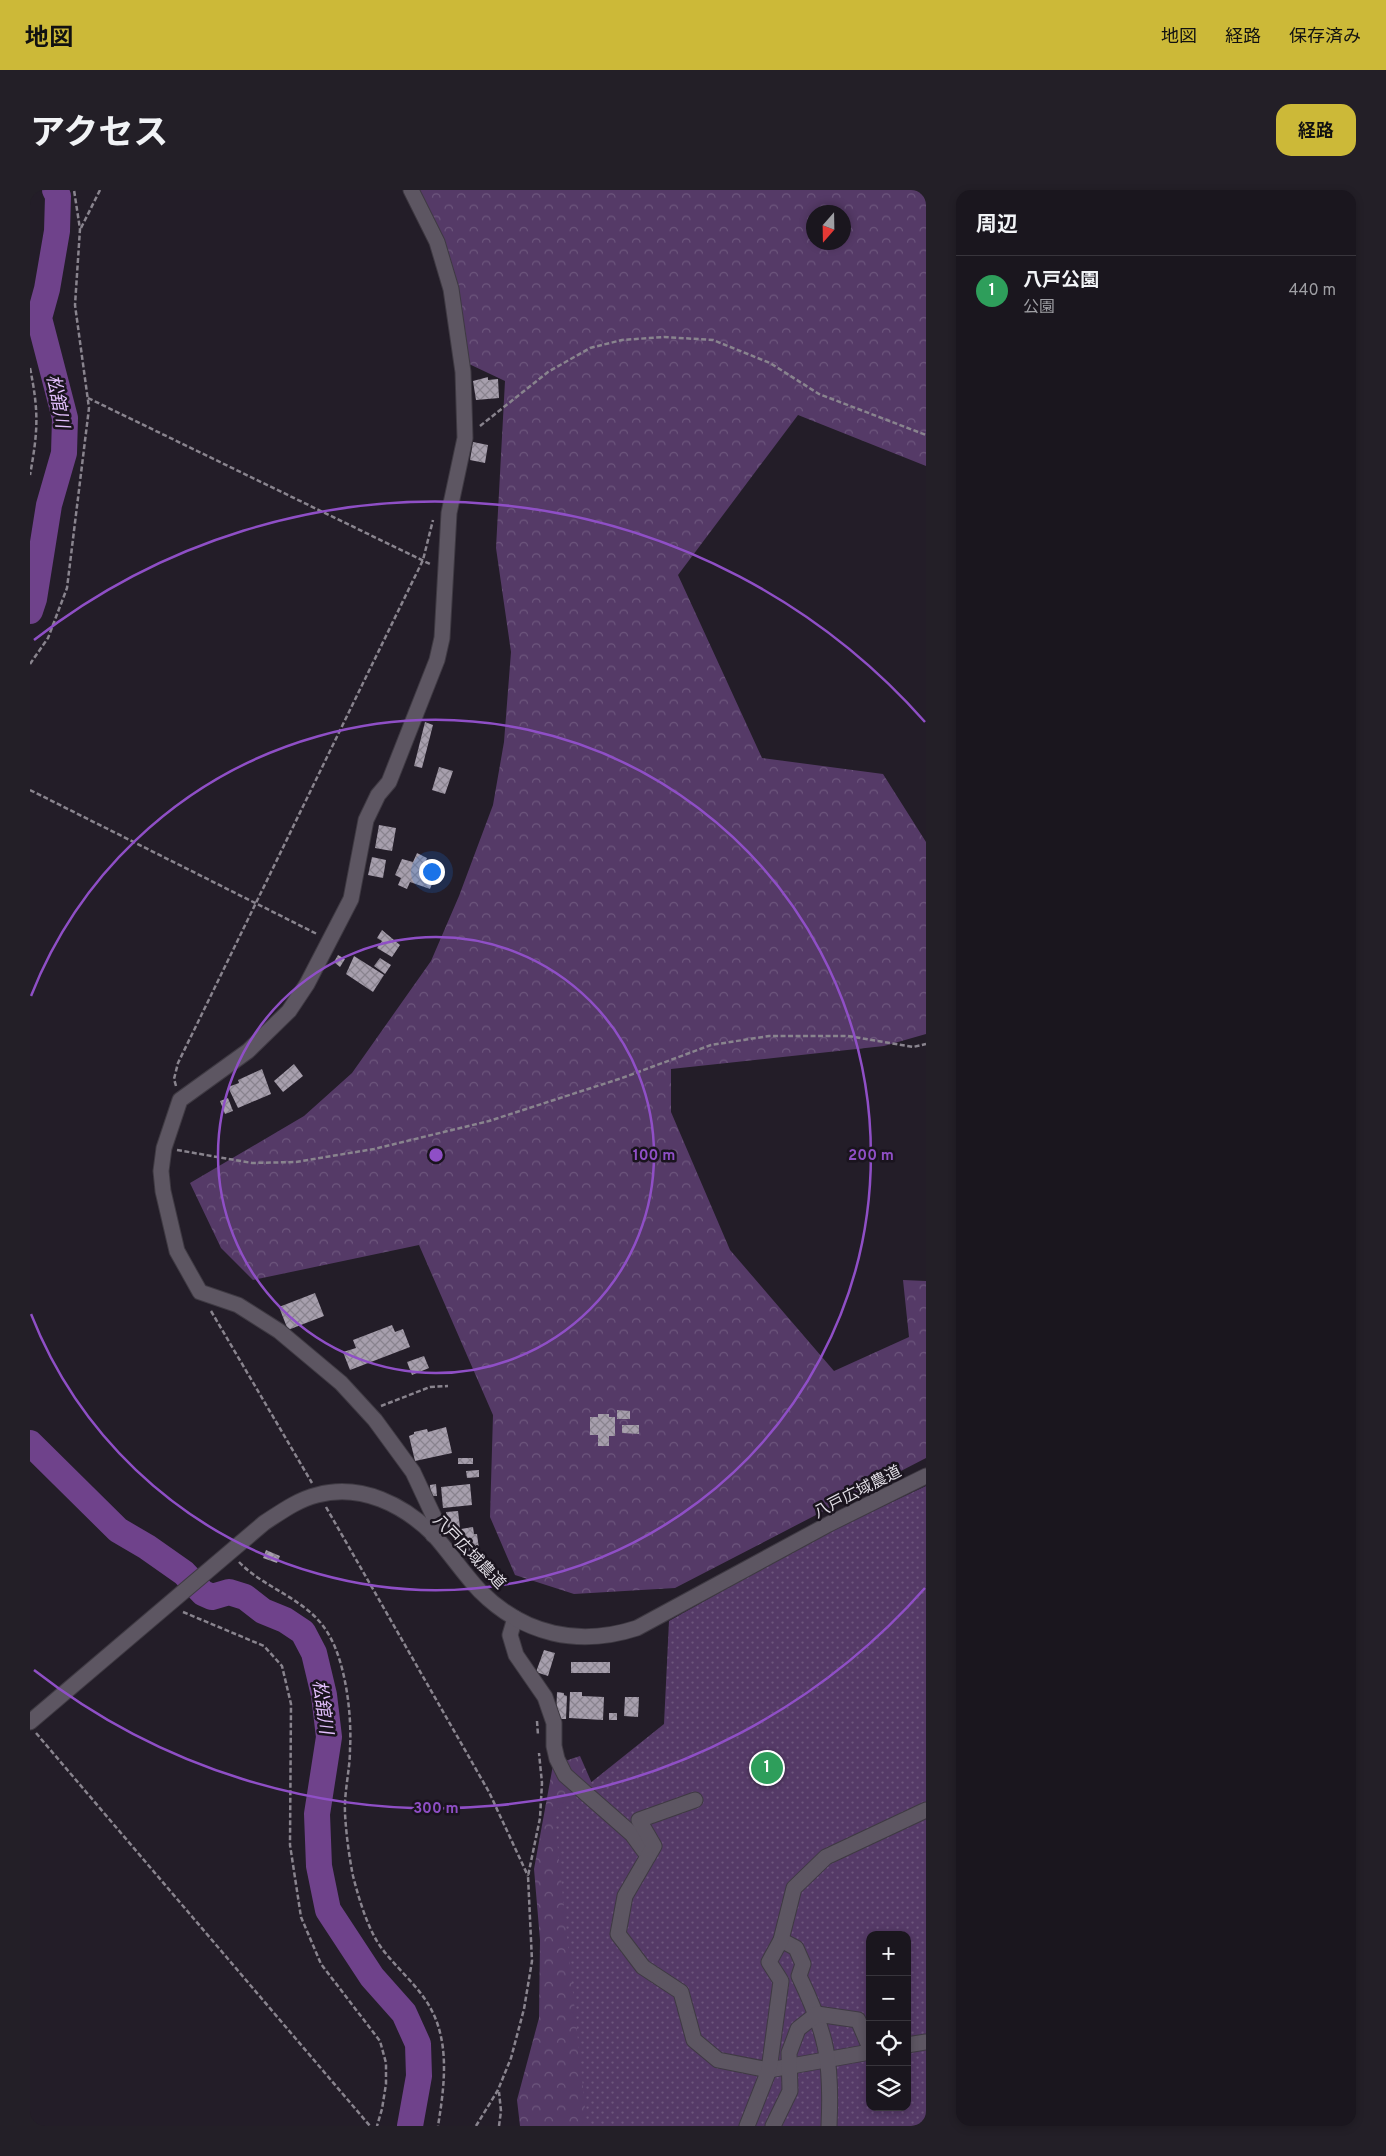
<!DOCTYPE html>
<html lang="ja">
<head>
<meta charset="utf-8">
<style>
	:root { --surface:#1a161e; --page:#231f27; --text:#f1f3f6; --muted:#9f9fa4; --line:#38353c; --accent:#ccb938 }
	body { margin:0; font-family:Overpass,"Noto Sans JP",sans-serif; background:var(--page); color:var(--text) }
	.controls { position:absolute; right:15px; bottom:15px; display:grid; overflow:hidden; border-radius:10px; box-shadow:0 2px 8px #0003 }
	.controls button { width:45px; height:45px; display:grid; place-items:center; padding:0; border:0; border-bottom:1px solid var(--line); background:var(--surface); color:var(--text); font:25px sans-serif }
	.compass { position:absolute; left:776px; top:15px; width:45px; height:45px; border-radius:50%; background:var(--surface); box-shadow:0 2px 8px #0003; rotate:200deg }
	.you { position:absolute; left:401px; top:681px; width:18px; height:18px; margin:-12px; border:4px solid #fff; border-radius:50%; background:#1a73e8; box-shadow:0 0 0 8px #1a73e833 }
	.badge { display:grid; place-items:center; width:32px; height:32px; border-radius:50%; background:var(--accent); color:#fff; font-size:16px; font-weight:700 }
	.pin { position:absolute; translate:-50% -50%; border:2px solid #fff; box-shadow:0 1px 5px #0006 }
	.list { margin:0; padding:0; list-style:none }
	h2 { display:flex; justify-content:space-between; align-items:center; height:65px; margin:0; padding:0 20px; font-size:21px }
	h2 small { font-size:16px; font-weight:400; color:var(--muted) }
	.list li { display:grid; grid-template-columns:32px 1fr auto; gap:15px; align-items:center; box-sizing:border-box; height:70px; padding:0 20px; border-top:1px solid var(--line) }
	.list b { display:block; font-size:19px; white-space:nowrap }
	.list p { margin:0; font-size:16px; white-space:nowrap; color:var(--muted) }
	.list em { font-size:16px; font-style:normal; color:var(--muted) }
	.icon { flex:none; width:28px; height:28px; fill:none; stroke:currentColor; stroke-width:2; stroke-linecap:round; stroke-linejoin:round }
	.map { position:relative; flex:none; width:896px; height:1936px; overflow:hidden; border-radius:15px }
	header { display:flex; align-items:center; gap:30px; box-sizing:border-box; height:70px; padding:0 25px; background:var(--accent); color:#111 }
	header strong { font-size:24px }
	nav { display:flex; gap:28px; margin-inline-start:auto; font-size:18px }
	.intro { display:flex; align-items:center; justify-content:space-between; box-sizing:border-box; height:120px; padding:0 30px }
	h1 { margin:0; font-size:35px }
	.button { padding:12px 22px; border-radius:15px; background:var(--accent); color:#111; font-size:18px; font-weight:700 }
	main { display:flex; gap:30px; padding:0 30px }
	aside { flex:1; background:var(--surface); border-radius:15px; box-shadow:0 2px 8px #0003 }
	.map>svg:first-child { display:block }
</style>
</head>
<body>
<header>
<strong>地図</strong>
<nav><a>地図</a><a>経路</a><a>保存済み</a></nav>
</header>
<div class="intro"><h1>アクセス</h1><a class="button">経路</a></div>
<main>
<div class="map">
<svg width="896" height="1936" viewBox="0 0 896 1936">
	<defs>
		<pattern id="forest-crowns" width="20" height="18" patternUnits="userSpaceOnUse" patternTransform="scale(1.25)"><rect width="20" height="18" fill="#553a67"/><path d="M2 6a3 3 0 1 1 6 0M12 15a3 3 0 1 1 6 0" fill="none" stroke="#6d567d"/></pattern>
		<pattern id="park-dots" width="8" height="8" patternUnits="userSpaceOnUse" patternTransform="scale(1.25)"><rect width="8" height="8" fill="#553a67"/><path d="M2 2h.1M6 6h.1" fill="none" stroke="#6d567d" stroke-width="1.8" stroke-linecap="round"/></pattern>
		<pattern id="building-cross-hatch" width="8" height="8" patternUnits="userSpaceOnUse" patternTransform="scale(1.25)"><rect width="8" height="8" fill="#a79fad"/><path d="M0 0l8 8M0 8l8-8" fill="none" stroke="#89838e"/></pattern>
	</defs>
	<rect width="100%" height="100%" fill="#231d28"/>
	<!-- forest -->
	<g fill="url(#forest-crowns)" fill-rule="evenodd">
		<path d="M382,0H896V276L768,225L648,385L732,568L853,584L896,652V844L854,856L641,879V922L700,1060L804,1181L879,1147L873,1090L896,1091V1268L645,1398L544,1404L485,1385L460,1327L463,1225L389,1055L223,1090L191,1058L160,993L274,926L322,883L401,771L429,706L463,615L474,552L481,462L466,358L475,191L439,174L428,124ZM784,22H814V52H784Z"/>
		<path d="M550,1566L581,1637L646,1936H490L487,1910L509,1828L510,1750L504,1679L523,1575Z"/>
	</g>
	<!-- park -->
	<path fill="url(#park-dots)" fill-rule="evenodd" d="M896,1296V1936H557L524,1622L634,1534L639,1431L790,1346ZM840,1745H877V1917H840Z"/>
	<g fill="none" stroke-linecap="round" stroke-linejoin="round">
		<!-- river -->
		<g stroke="#6f428b" stroke-width="26">
			<path d="M0,421L4,409L19,315L34,263L35,228L9,128L17,99L27,41L28,6L25,0"/>
			<path d="M0,1253L88,1340L117,1357L154,1383L173,1403L182,1407L199,1402L215,1407L233,1421L255,1430L273,1442L284,1463L294,1505L299,1547L287,1624L289,1676L298,1720L342,1787L374,1823L388,1854L389,1886L380,1936"/>
		</g>
	</g>
	<!-- building -->
	<g fill="url(#building-cross-hatch)">
		<path d="M458,187V190L468,189L469,208L446,210L443,191Z"/>
		<path d="M443,252L458,255L455,273L440,270Z"/>
		<path d="M395,532L403,535L392,578L384,576Z"/>
		<path d="M409,577L423,581L415,604L402,600Z"/>
		<path d="M349,635L366,638L362,661L345,658Z"/>
		<path d="M387,663L397,668L394,676L407,681L400,699L380,692L377,699L368,695L371,688L365,685L372,669L383,672Z"/>
		<path d="M342,667L356,670L353,688L338,685Z"/>
		<path d="M352,740L370,755L362,767L347,758L352,751L347,748Z"/>
		<path d="M308,765L315,769L310,777L304,772Z"/>
		<path d="M324,766L354,785L343,802L316,784Z"/>
		<path d="M350,768L361,775L355,784L344,776Z"/>
		<path d="M264,874L273,886L253,902L244,891Z"/>
		<path d="M232,879L241,904L208,918L198,897L209,893L208,890Z"/>
		<path d="M198,908L203,921L195,924L190,911Z"/>
		<path d="M285,1103L294,1126L258,1140L249,1117Z"/>
		<path d="M362,1135L365,1142L373,1139L380,1157L320,1180L313,1162L326,1158L323,1150Z"/>
		<path d="M394,1166L399,1178L382,1185L377,1172Z"/>
		<path d="M587,1220L600,1221V1229H587Z"/>
		<path d="M568,1224H579V1227H585V1246H579V1256H568V1245H560V1227H568Z"/>
		<path d="M592,1235H609V1244L592,1243Z"/>
		<path d="M416,1237L422,1263L385,1271L379,1246L384,1244V1242L397,1239L398,1242Z"/>
		<rect x="428" y="1268" width="15" height="6"/>
		<path d="M449,1280V1287L437,1288L436,1281Z"/>
		<path d="M406,1294L407,1306H401L400,1295Z"/>
		<path d="M440,1294L442,1315L413,1318L411,1297Z"/>
		<path d="M428,1321L430,1338L418,1339L416,1322Z"/>
		<path d="M443,1337L444,1344H447L449,1359L435,1361L434,1355L430,1356V1350H426L425,1340Z"/>
		<path d="M236,1360L250,1366L247,1373L233,1368Z"/>
		<path d="M447,1366V1371L440,1372V1367Z"/>
		<path d="M514,1460L525,1463L518,1486L506,1482Z"/>
		<rect x="541" y="1472" width="39" height="11"/>
		<path d="M527,1502L534,1503V1505L537,1506L536,1529H526Z"/>
		<path d="M540,1502H552V1506L574,1507L573,1530L539,1528Z"/>
		<path d="M595,1507H609L608,1527L594,1526Z"/>
		<rect x="579" y="1523" width="8" height="7"/>
	</g>
	<g fill="none" stroke-linecap="round" stroke-linejoin="round">
		<!-- minor casing -->
		<g stroke="#3f3a43" stroke-width="17">
			<g id="minor">
				<path d="M381,0L407,52L421,99L433,182L435,248L419,323L412,448L407,470L359,592L348,605L336,630L321,709L277,794L259,821L218,861L150,910L134,958L131,981L133,1001L147,1061L170,1102L208,1115L249,1141L311,1193L345,1230L383,1282L404,1327L403,1345"/>
				<path d="M485,1428L480,1445L486,1465L515,1507L524,1533V1556L527,1569L535,1585L602,1644L618,1666"/>
				<path d="M0,1532L234,1333C251,1322 267,1310 287,1305C331,1293 374,1315 404,1345C420,1363 433,1383 450,1401C494,1445 549,1457 607,1438L799,1334L896,1286"/>
				<path d="M665,1610L609,1630L624,1656L595,1706L588,1744L613,1777L651,1802L664,1850L688,1870L739,1880L840,1862"/>
				<path d="M751,1750L766,1758L773,1774L769,1786C797,1844 802,1872 799,1936"/>
				<path d="M877,1855L896,1852"/>
				<path d="M717,1936L739,1880L751,1791L739,1772L751,1750L764,1698L796,1667L896,1620"/>
				<path d="M743,1936L760,1901L759,1863L768,1839L787,1824L828,1830L840,1858"/>
			</g>
		</g>
		<!-- path -->
		<g stroke="#89848e" stroke-width="2.5" stroke-dasharray="5 2.5" stroke-linecap="butt">
			<path d="M51,38L70,0"/>
			<path d="M0,178C9,222 8,241 0,285"/>
			<path d="M58,208L402,375"/>
			<path d="M450,236L518,182L560,158L592,150L634,147L683,150L740,173L789,204L896,245"/>
			<path d="M0,474L18,448L37,398L59,218L45,115L50,39L44,0"/>
			<path d="M0,600L287,744"/>
			<path d="M146,896L144,889L148,873L393,370L403,330"/>
			<path d="M147,960L222,973L266,972L344,959L459,931L592,888L681,855L739,846H818L883,857L896,854"/>
			<path d="M181,1121L282,1293"/>
			<path d="M351,1216L400,1197L418,1196"/>
			<path d="M296,1317L459,1602L498,1686"/>
			<path d="M209,1372C236,1400 279,1409 299,1445C316,1474 322,1526 320,1559C320,1580 314,1602 315,1623C316,1643 319,1666 323,1686C329,1709 336,1733 348,1753C364,1777 389,1795 402,1821C420,1856 414,1899 408,1936"/>
			<path d="M153,1422L234,1456L252,1476L261,1514L260,1655L271,1727L291,1774L350,1851L356,1873V1894L352,1919L347,1936"/>
			<path d="M507,1531L508,1545"/>
			<path d="M6,1543L340,1936"/>
			<path d="M446,1936L468,1900L481,1868L494,1819L502,1771L498,1686L510,1628L512,1593L509,1563"/>
			<path d="M469,1936L471,1921L469,1902"/>
		</g>
		<!-- minor -->
		<use href="#minor" stroke="#5d5662" stroke-width="15"/>
	</g>
	<!-- distance rings -->
	<g fill="none" stroke="#8f4fc6" stroke-width="2.5">
		<circle cx="406" cy="965" r="218"/>
		<path d="M1 806A435 435 0 1 1 1 1124"/>
		<path d="M895 1398A653 653 0 0 1 4 1480M4 450A653 653 0 0 1 895 532"/>
	</g>
	<g text-anchor="middle" stroke-width="5" stroke-linejoin="round" paint-order="stroke">
		<!-- street labels -->
		<g font-size="16" fill="#dfdbe3" stroke="#1a141e">
			<text transform="translate(827 1301) rotate(-27)" y="6">八戸広域農道</text>
			<text transform="translate(440 1361) rotate(46)" y="6">八戸広域農道</text>
		</g>
		<!-- water labels -->
		<g font-size="18" font-style="italic" fill="#e2bffc" stroke="#1a141e">
			<text transform="translate(28 211) rotate(79)" y="6">松舘川</text>
			<text transform="translate(293 1517) rotate(82)" y="6">松舘川</text>
		</g>
	</g>
	<circle cx="406" cy="965" r="8" fill="#8f4fc6" stroke="#1a141e" stroke-width="2.5"/>
	<g font-size="15" text-anchor="middle" font-weight="bold" fill="#8f4fc6" stroke="#1a141e" stroke-width="5" stroke-linejoin="round" paint-order="stroke">
		<text x="624" y="970">100 m</text>
		<text x="841" y="970">200 m</text>
		<text x="406" y="1623">300 m</text>
	</g>
</svg>
<div class="controls">
<button>+</button>
<button>−</button>
<button><svg class="icon" aria-label="locate" viewBox="0 0 24 24"><circle cx="12" cy="12" r="6"/><path d="M12 2v4M12 18v4M2 12h4M18 12h4"/></svg></button>
<button><svg class="icon" aria-label="layers" viewBox="0 0 24 24"><path d="M12 4l9 5-9 5-9-5zM3 14l9 5 9-5"/></svg></button>
</div>
<svg class="compass" viewBox="-18 -18 36 36"><path d="M0-13l5 13h-10z" fill="#e53935"/><path d="M0 13l5-13h-10z" fill="#9f9fa4"/></svg>
<div class="you"></div>
<div class="pin badge" style="left:737px;top:1578px;background:#2e9e5b">1</div>
</div>
<aside>
<h2>周辺<small></small></h2>
<ul class="list">
<li><span class="badge" style="background:#2e9e5b">1</span><div><b>八戸公園</b><p>公園</p></div><em>440 m</em></li>
</ul>
</aside>
</main>
</body>
</html>
